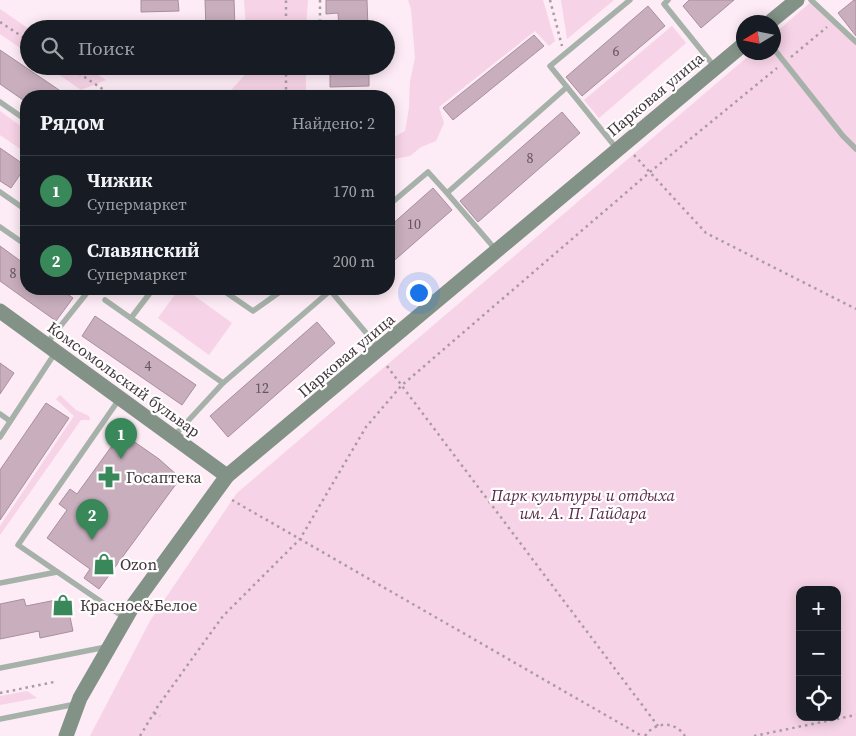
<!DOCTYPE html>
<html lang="ru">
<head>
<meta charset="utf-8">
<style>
	:root { --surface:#171b24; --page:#242831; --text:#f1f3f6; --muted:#9ea1a6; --line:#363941; --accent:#388859 }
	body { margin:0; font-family:"Source Serif 4",serif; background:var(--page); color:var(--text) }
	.controls { position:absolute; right:15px; bottom:15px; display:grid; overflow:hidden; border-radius:10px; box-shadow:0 2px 12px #0003 }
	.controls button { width:45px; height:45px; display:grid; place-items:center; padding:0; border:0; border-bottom:1px solid var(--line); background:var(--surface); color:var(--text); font:25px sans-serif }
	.compass { position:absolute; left:736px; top:15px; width:45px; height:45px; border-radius:50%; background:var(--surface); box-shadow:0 2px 12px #0003; rotate:260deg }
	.you { position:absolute; left:418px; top:292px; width:18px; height:18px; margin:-12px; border:4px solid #fff; border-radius:50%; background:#1a73e8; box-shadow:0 0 0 8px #1a73e833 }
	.badge { display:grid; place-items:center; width:32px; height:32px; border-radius:50%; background:var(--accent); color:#fff; font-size:16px; font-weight:700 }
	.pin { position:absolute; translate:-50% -41px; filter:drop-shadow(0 1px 2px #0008) }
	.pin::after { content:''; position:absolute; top:26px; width:18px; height:15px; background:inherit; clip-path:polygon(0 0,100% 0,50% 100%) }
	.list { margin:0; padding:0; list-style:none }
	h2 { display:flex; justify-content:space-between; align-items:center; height:65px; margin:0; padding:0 20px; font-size:21px }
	h2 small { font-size:16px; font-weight:400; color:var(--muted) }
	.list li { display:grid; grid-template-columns:32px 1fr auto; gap:15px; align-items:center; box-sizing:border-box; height:70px; padding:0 20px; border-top:1px solid var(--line) }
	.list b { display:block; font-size:19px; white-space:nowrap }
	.list p { margin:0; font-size:16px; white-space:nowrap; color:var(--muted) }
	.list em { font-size:16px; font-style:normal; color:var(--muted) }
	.icon { flex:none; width:28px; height:28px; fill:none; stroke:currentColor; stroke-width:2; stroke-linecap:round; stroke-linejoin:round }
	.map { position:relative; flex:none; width:856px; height:736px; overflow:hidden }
	.search { position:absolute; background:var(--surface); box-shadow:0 2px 12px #0003; left:20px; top:20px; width:375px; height:55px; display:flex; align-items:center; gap:12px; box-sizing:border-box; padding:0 18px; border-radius:28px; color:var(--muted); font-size:19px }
	.panel { position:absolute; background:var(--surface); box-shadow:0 2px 12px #0003; left:20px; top:90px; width:375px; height:205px; border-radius:20px }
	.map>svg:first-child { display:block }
</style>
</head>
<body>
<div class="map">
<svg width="856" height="736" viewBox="0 0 856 736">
	<rect width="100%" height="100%" fill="#fdebf5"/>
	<!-- green -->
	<g fill="#f6d3e6" fill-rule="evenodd">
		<path d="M244,0H308L306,29H246Z"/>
		<path d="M408,0H543L555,41L549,46L535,31L439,107L444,123L436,141L421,147L410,156L389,160V140L405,131L409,108L410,81L415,58L411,9Z"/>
		<path d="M561,0H614L567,39Z"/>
		<path d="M812,1L856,42V736H90L150,621L237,493L752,53L774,52V34ZM800,590H837V717H800Z"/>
		<path d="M0,9L29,29V54L0,34Z"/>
		<path d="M672,26L686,43L599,118L584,100Z"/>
		<path d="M47,66H85L106,80L81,90Z"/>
		<path d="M248,66H306V96H226L248,71Z"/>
		<path d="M0,111L26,130V153L0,135Z"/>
		<path d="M179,289H185L232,323L209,355L158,318Z"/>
		<path d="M60,395L76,410L89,416L90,420H81L0,535V526L74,416L56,399Z"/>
		<path d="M27,691L37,698L0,705V696Z"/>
	</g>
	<!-- building -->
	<g fill="#c9aebd" stroke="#a98f9e">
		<path d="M141,0H178L179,11L141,12Z"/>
		<path d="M205,0H234L235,29H206Z"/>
		<path d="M326,0H367L368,29H339L338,13L326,14Z"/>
		<path d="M689,0H734L701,28L683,6Z"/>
		<path d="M854,0H856V36L838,13Z"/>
		<path d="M648,6L665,26L582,96L566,77Z"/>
		<path d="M534,35L544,46L453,120L443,108Z"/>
		<path d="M0,50L68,96H26V102L0,84Z"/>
		<path d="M339,66H369V86L330,87V68Z"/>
		<path d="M562,112L580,133L478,222L460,201Z"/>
		<path d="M0,148L26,166L11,188L0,181Z"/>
		<path d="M433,188L452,210L389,265V227Z"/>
		<path d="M0,246L26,265V289H60L73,298L56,321L0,281Z"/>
		<path d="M95,316L196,385L182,405L82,336Z"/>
		<path d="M317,322L335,343L228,437L210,416Z"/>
		<path d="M0,363L14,373L0,394Z"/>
		<path d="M46,403L69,418L0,520V470Z"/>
		<path d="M113,427L159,459L177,475L179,480L99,589L84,578L90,569L47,538L67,510L59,504L70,489L77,494L114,443L106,437Z"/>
		<path d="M66,598L73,631L40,638L39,631L0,639V604L24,599L26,606Z"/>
	</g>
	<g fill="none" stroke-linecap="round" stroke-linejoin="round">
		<!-- path -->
		<g stroke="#aa9ba3" stroke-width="2.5" stroke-dasharray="2.5 4" stroke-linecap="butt">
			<path d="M320,0V29"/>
			<path d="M550,0L562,46"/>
			<path d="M0,22L29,41"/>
			<path d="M286,29V0"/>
			<path d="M791,57L827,27"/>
			<path d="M68,66L113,96"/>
			<path d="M286,96V66"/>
			<path d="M634,155L706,233L856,309"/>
			<path d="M387,366L658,726"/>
			<path d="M232,500L642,736"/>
			<path d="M0,693L54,682"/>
			<path d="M154,713L160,716"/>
			<path d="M140,736L158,706L223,616L300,539L366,427L401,386L650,172L777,68"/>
			<path d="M645,736C655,721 675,721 685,736"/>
			<path d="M754,736L856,715"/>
		</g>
		<!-- lane -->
		<g stroke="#a6b1a9" stroke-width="5.5">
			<path d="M668,0L664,4L714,66"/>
			<path d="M811,0L856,42"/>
			<path d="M774,49L843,136L856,149"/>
			<path d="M0,102L26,120"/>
			<path d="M617,149L550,66L630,0"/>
			<path d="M0,192L26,210"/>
			<path d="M447,193L496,250"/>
			<path d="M389,205L428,172L447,193L567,87"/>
			<path d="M0,227L26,245"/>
			<path d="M221,289L253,311L284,289"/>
			<path d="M329,289L379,348"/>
			<path d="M105,300L223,383L331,290"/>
			<path d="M131,318L153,289"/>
			<path d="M47,343L90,289"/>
			<path d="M120,398L18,545L125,618"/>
			<path d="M0,414L10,421"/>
			<path d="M174,436L223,383"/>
			<path d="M0,437L55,353"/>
			<path d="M0,583L57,572"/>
			<path d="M0,668L106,647"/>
			<path d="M0,719L76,704"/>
		</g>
		<!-- secondary -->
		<g stroke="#829286" stroke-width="15">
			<path d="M770,22L797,0"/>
			<path d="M0,311L227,476"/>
			<path d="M66,736L80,698L134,604L227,476L744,44"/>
		</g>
	</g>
	<!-- icons -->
	<defs>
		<g id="pharmacy-bare" transform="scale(1.725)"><path d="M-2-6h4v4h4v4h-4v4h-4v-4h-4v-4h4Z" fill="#388859" stroke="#fefefe" stroke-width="2.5" paint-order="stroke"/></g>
		<g id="shop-bare" transform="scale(1.725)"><path d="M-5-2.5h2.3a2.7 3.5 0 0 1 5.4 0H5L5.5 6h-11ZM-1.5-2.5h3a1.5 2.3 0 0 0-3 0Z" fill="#388859" stroke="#fefefe" stroke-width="2.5" paint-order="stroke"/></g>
	</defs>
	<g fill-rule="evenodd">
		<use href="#pharmacy-bare" x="109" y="477"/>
		<use href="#shop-bare" x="104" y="564"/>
		<use href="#shop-bare" x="63" y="605"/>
	</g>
	<g text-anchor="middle" stroke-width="4.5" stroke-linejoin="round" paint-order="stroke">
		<!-- number labels -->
		<g font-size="14" fill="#64555d">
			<text x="616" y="56">6</text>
			<text x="530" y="163">8</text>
			<text x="414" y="229">10</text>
			<text x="13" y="278">8</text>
			<text x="148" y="371">4</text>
			<text x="262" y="393">12</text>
		</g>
		<!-- street labels -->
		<g font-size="16" fill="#42373d" stroke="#fefefe">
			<text transform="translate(655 94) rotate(-40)" y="6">Парковая улица</text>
			<text transform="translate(346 355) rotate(-40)" y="6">Парковая улица</text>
			<text transform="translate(124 379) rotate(36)" y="6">Комсомольский бульвар</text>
		</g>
		<!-- poi labels -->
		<g font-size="16" fill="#42373d" stroke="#fefefe" text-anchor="start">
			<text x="126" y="483">Госаптека</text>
			<text x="120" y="570">Ozon</text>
			<text x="80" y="611">Красное&amp;Белое</text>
		</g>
		<!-- park labels -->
		<g font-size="16" font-style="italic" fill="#592947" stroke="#fefefe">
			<text x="583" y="501">Парк культуры и отдыха<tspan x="583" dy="18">им. А. П. Гайдара</tspan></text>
		</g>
	</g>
</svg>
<div class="controls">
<button>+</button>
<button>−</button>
<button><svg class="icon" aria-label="locate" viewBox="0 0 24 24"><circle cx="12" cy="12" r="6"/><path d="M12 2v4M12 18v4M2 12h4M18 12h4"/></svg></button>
</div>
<svg class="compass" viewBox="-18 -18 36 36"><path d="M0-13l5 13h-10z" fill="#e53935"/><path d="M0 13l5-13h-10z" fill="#9ea1a6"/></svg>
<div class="you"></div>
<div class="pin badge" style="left:121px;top:459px">1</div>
<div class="pin badge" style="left:92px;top:540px">2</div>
<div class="search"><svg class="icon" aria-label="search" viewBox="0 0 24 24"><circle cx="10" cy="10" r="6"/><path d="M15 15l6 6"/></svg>Поиск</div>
<section class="panel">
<h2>Рядом<small>Найдено: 2</small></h2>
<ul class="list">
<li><span class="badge">1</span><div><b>Чижик</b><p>Супермаркет</p></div><em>170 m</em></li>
<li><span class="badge">2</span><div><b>Славянский</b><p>Супермаркет</p></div><em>200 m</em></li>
</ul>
</section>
</div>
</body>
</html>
